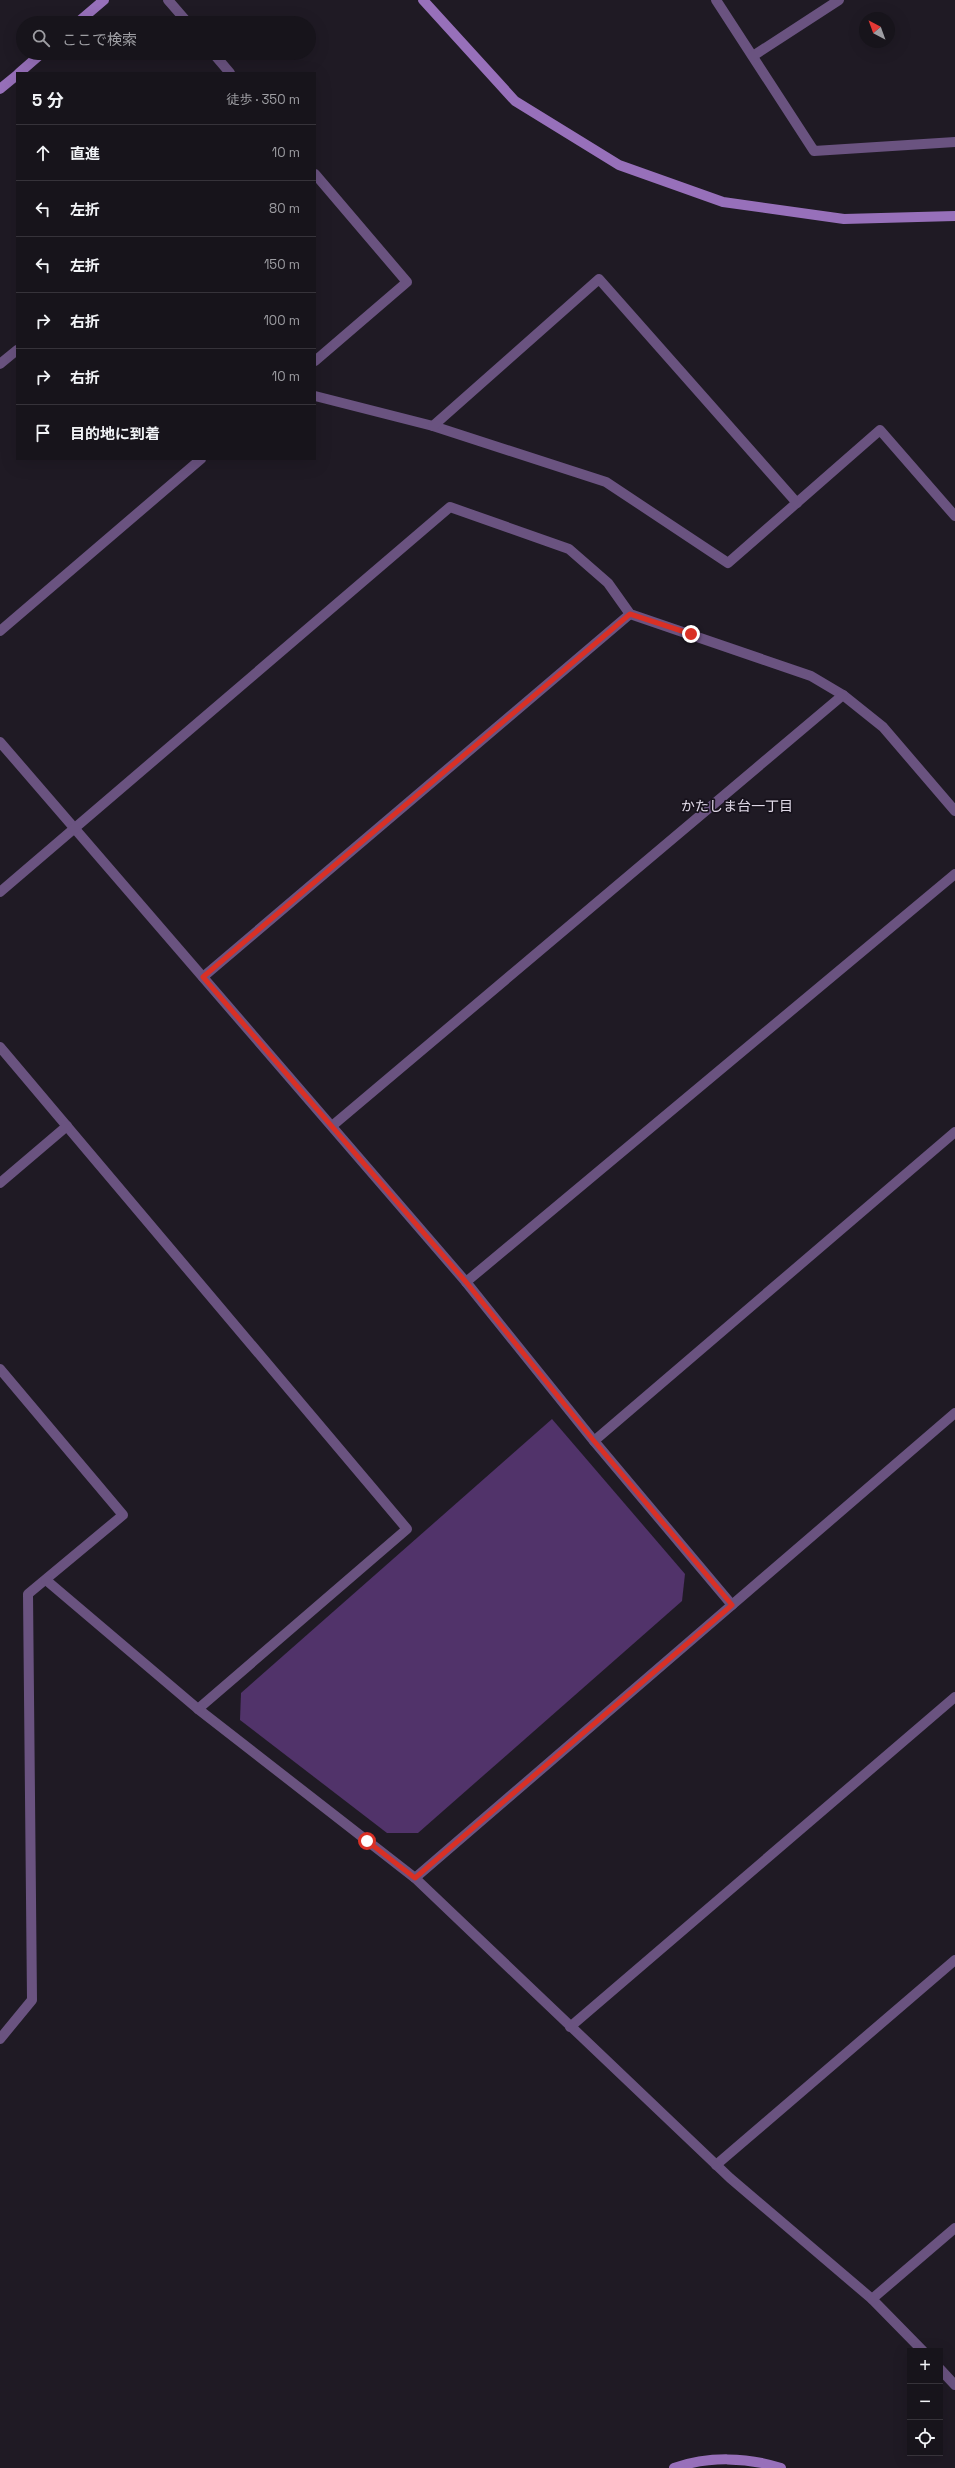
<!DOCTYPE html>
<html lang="ja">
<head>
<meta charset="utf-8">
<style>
	:root { --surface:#17141b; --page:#201d24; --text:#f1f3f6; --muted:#9e9ea3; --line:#36333a }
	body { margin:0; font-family:"Space Grotesk","Noto Sans JP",sans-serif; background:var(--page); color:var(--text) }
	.controls { position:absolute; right:12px; bottom:12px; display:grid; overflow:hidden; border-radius:0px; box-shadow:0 4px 16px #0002 }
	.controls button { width:36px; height:36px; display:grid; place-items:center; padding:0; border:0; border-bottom:1px solid var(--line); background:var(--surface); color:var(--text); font:20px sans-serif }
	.compass { position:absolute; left:859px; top:12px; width:36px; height:36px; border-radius:50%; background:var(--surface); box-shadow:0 4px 16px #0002; rotate:319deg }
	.stop { position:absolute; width:12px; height:12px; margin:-9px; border:3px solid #d93025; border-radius:50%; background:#fff }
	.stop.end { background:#d93025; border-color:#fff; box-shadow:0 1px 4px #0008 }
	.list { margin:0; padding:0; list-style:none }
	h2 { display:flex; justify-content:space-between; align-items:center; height:52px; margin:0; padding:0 16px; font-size:17px }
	h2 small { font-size:13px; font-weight:400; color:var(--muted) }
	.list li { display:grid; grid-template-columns:26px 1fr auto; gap:12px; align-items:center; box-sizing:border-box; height:56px; padding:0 16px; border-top:1px solid var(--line) }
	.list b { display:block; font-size:15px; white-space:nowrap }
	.list em { font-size:13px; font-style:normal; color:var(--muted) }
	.icon { flex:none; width:22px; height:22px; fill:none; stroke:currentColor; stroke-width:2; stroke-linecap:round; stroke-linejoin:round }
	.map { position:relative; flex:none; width:955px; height:2468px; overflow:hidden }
	.search { position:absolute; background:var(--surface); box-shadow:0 4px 16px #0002; left:16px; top:16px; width:300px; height:44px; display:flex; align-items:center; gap:10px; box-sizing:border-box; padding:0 14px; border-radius:22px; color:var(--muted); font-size:15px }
	.panel { position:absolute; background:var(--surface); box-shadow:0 4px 16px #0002; left:16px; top:72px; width:300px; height:388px; border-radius:0px }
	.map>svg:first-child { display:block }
</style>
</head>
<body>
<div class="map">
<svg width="955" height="2468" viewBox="0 0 955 2468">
	<rect width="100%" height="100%" fill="#1f1a24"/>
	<!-- green -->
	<path fill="#51336a" d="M552,1419L685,1574L682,1601L418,1833H387L240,1720L241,1693Z"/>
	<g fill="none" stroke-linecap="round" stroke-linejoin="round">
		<!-- street -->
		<g stroke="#6a5380" stroke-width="10">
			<path d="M168,0L188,23"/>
			<path d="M716,0L814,151L955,142"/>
			<path d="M213,53L230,73"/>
			<path d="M753,56L839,0"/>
			<path d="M315,174L407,282L315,361"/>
			<path d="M0,364L17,350"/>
			<path d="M315,396L433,426L606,482L728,563L880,430L955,516"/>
			<path d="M433,426L599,279L797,503"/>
			<path d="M0,631L201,459"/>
			<path d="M0,742L466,1282L594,1441L732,1605"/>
			<path d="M0,892L450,507L569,549L608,583L630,614L811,676L843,695L883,727L955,811"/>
			<path d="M203,977L630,614"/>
			<path d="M0,1047L407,1529L198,1709"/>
			<path d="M332,1126L843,695"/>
			<path d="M0,1183L67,1126"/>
			<path d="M466,1282L955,874"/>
			<path d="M0,1369L123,1515L28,1594L32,2000L0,2039"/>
			<path d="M594,1441L955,1132"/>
			<path d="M46,1580L198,1709L415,1878L730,2178L872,2299L923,2351"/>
			<path d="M415,1878L955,1413"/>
			<path d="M570,2027L955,1697"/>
			<path d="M716,2165L955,1960"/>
			<path d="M872,2299L955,2228"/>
			<path d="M940,2369L955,2385"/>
		</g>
		<!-- secondary -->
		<g stroke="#9770ba" stroke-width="10">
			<path d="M423,0L515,101L619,165L723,202L844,219L955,216"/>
			<path d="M77,23L104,0"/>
			<path d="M19,73L42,53"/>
			<path d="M0,89L17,75"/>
			<path d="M674,2468C708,2456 747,2457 781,2468"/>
		</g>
	</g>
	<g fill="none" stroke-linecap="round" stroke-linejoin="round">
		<!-- route -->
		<path stroke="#d93025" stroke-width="5" d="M367,1841L415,1878L732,1605L594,1441L466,1282L203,977L630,614L691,634"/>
	</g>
	<g text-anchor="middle" stroke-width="3.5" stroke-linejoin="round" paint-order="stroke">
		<!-- neighbourhood labels -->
		<g font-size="14" fill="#e0d9e7" stroke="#16111b">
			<text x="737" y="811">かたしま台一丁目</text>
		</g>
	</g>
</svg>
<div class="controls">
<button>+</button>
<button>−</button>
<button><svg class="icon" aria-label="locate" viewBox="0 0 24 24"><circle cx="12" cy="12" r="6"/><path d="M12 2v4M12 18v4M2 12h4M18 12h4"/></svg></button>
</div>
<svg class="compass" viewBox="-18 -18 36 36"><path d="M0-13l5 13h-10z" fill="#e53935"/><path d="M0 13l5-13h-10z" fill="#9e9ea3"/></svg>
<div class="stop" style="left:367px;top:1841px"></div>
<div class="stop end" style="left:691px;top:634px"></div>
<div class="search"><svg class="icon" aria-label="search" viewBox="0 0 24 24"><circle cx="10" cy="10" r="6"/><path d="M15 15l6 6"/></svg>ここで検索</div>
<section class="panel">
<h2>5 分<small>徒歩 · 350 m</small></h2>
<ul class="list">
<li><svg class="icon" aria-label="ahead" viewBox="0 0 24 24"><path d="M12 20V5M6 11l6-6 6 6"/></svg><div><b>直進</b></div><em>10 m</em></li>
<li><svg class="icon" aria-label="left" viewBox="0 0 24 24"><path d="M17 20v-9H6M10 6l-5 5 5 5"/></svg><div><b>左折</b></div><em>80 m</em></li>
<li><svg class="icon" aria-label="left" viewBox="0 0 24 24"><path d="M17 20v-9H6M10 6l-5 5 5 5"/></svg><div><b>左折</b></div><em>150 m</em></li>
<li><svg class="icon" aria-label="right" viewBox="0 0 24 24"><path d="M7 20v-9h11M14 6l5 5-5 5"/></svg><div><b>右折</b></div><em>100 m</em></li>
<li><svg class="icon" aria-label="right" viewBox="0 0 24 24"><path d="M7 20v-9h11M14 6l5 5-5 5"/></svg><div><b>右折</b></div><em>10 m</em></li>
<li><svg class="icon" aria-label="arrive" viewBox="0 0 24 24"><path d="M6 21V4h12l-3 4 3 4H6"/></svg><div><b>目的地に到着</b></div></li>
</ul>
</section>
</div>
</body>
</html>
